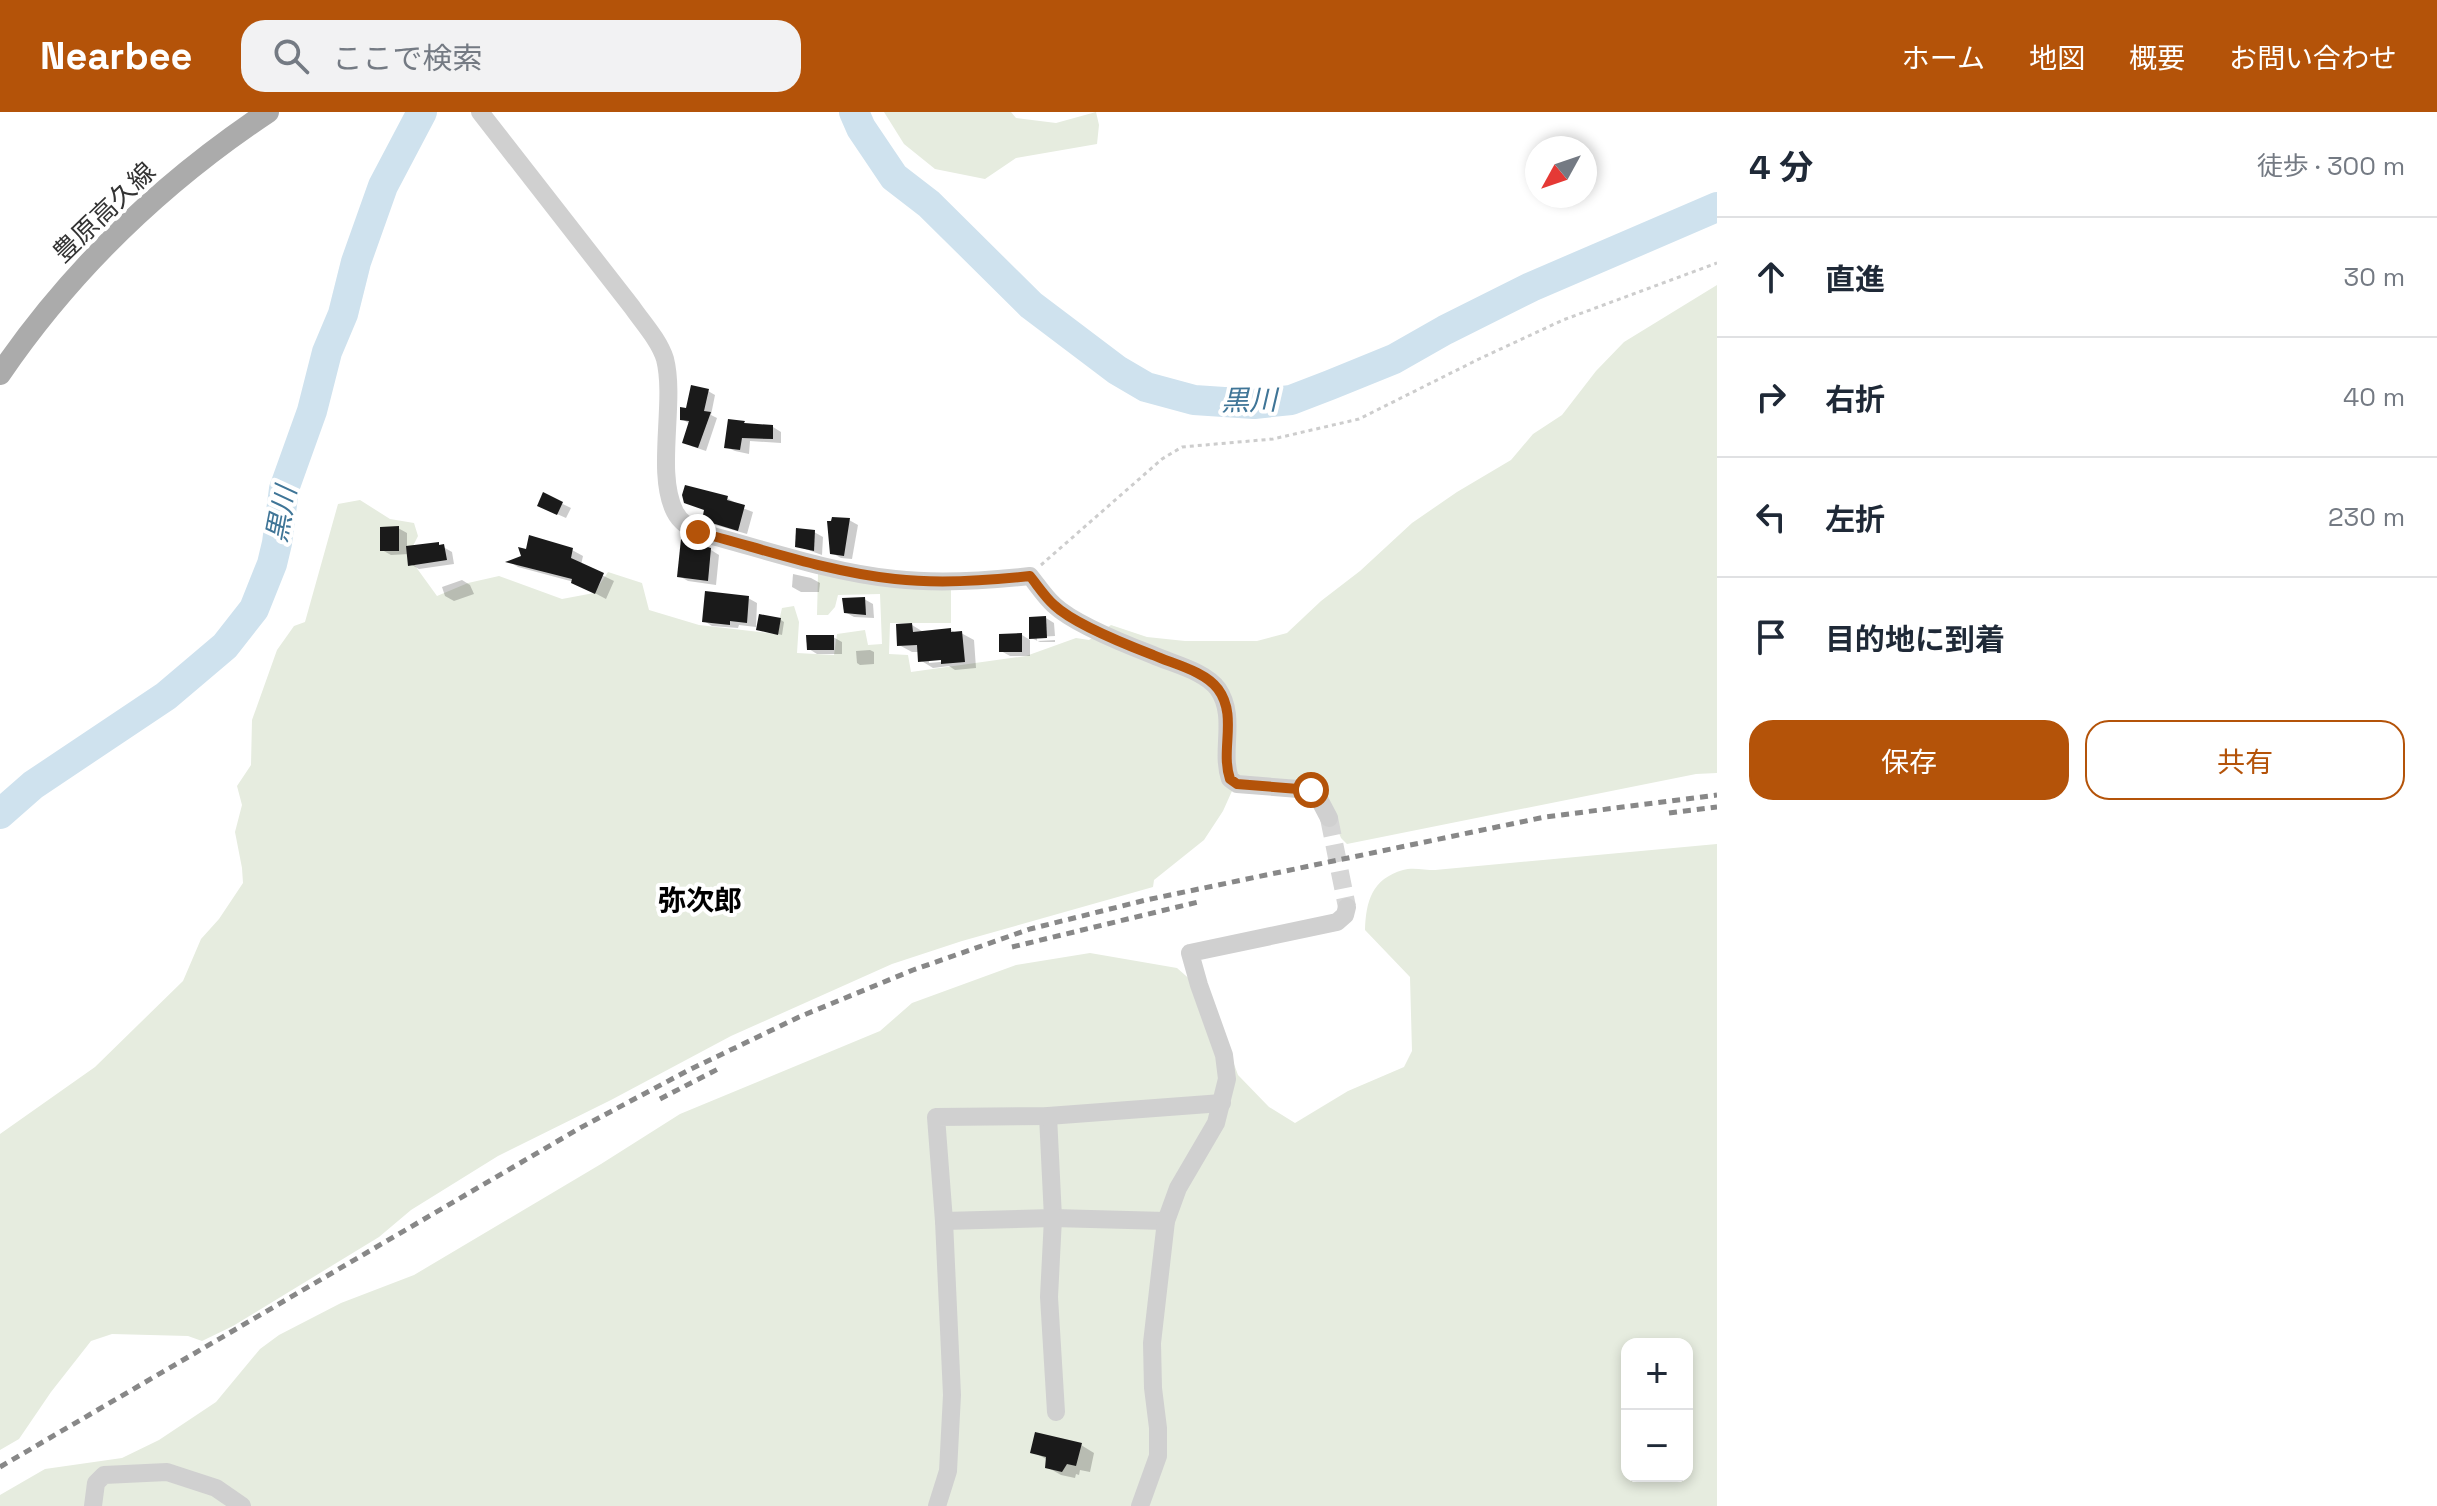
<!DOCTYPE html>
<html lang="ja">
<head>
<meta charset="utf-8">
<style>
	:root { --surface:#fff; --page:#f2f2f3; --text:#1f2937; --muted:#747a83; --line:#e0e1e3; --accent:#b45309 }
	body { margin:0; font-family:"Space Grotesk","Noto Sans JP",sans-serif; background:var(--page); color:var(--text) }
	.controls { position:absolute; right:24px; bottom:24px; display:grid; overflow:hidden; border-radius:16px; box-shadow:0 4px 12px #0003 }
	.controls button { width:72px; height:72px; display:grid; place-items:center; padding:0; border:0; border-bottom:2px solid var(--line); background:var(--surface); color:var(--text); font:40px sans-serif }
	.compass { position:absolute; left:1525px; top:24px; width:72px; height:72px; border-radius:50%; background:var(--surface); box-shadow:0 4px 12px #0003; rotate:230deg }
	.stop { position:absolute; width:24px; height:24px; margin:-18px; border:6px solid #b45309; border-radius:50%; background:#fff }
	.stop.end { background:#b45309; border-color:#fff; box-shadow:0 2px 8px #0008 }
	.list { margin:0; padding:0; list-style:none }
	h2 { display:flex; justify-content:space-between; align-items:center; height:104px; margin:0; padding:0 32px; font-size:34px }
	h2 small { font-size:26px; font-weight:400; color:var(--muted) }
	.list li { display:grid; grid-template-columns:52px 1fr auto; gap:24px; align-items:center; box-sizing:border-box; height:120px; padding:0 32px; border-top:2px solid var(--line) }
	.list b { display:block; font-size:30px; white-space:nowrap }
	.list em { font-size:26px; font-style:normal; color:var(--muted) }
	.actions { display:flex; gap:16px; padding:24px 32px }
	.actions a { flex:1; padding:18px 0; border:2px solid var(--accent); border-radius:24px; text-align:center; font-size:28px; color:var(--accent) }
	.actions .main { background:var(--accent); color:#fff }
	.icon { flex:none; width:44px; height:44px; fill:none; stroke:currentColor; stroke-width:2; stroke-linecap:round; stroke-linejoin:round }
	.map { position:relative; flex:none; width:1717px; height:1394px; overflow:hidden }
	header { display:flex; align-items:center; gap:48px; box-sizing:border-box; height:112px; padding:0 40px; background:var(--accent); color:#fff }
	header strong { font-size:38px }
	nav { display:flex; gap:44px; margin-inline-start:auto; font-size:28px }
	.search { width:560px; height:72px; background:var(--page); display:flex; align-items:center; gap:20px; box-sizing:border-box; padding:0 28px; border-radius:24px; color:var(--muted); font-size:30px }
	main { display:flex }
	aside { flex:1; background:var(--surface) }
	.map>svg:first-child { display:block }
</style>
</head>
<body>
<header>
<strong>Nearbee</strong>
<div class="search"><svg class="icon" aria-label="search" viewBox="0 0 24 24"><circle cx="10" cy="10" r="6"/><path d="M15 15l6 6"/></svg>ここで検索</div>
<nav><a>ホーム</a><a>地図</a><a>概要</a><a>お問い合わせ</a></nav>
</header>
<main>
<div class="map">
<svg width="1717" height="1394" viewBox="0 0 1717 1394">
	<rect width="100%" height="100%" fill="#fff"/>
	<!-- green -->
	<g fill="#e6ecdf" fill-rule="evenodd">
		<path d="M884,0H1011L1016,6L1056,11L1096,0L1099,13L1097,32L1016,46L985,67L935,57L904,32Z"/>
		<path d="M1717,173V661L1696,662L1347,732L1341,726L1323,682L1232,679L1223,699L1204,728L1154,768L1153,775L962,829L892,852L731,924L611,988L498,1044L411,1098L379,1125L233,1214L202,1229L188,1224L112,1222L91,1229L51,1280L19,1327L0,1338V1022L95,955L183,869L201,827L219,807L243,771L242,756L235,720L242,693L237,674L251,653L252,608L277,538L294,514L305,510L338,392L360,388L390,407L414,411L418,424L408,444L437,484L468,471L499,464L562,487L594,481L608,460L642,471L649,498L699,513L776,522L782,496L794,494L799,510L797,541L834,543L837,522L865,518L868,533L882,532L880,482L838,483L835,495L828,503H817L818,462L900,475L951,478V511H890L889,542L908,543L911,560L1026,544L1076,526L1089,528L1111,513L1147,525L1185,529H1257L1287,521L1321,489L1360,459L1412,411L1457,380L1511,348L1533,322L1562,303L1596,259L1624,230Z"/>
		<path d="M1717,732V1394H0V1383L45,1357L122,1346L159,1328L216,1290L260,1237L279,1223L341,1191L414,1163L601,1052L680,1002L880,919L912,891L1016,853L1090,841L1177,856L1209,884L1238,963L1269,995L1295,1011L1348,979L1404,955L1412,939L1410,865L1365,818C1366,789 1372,767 1403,758C1412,755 1425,758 1435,758ZM1627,1232H1687V1364H1627Z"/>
	</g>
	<!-- shadow -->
	<g fill="#0003" fill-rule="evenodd">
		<path d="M708,279L715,283L711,303L717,306L706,339L691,334L690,312L682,307Z"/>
		<path d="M730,309L773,315L781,320V331L750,329L749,342L735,339L726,335Z"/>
		<path d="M544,383L571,396L566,406L548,398Z"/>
		<path d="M727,386L736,391L735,393L753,400L747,422L712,412L704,407L706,398Z"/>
		<path d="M849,408L858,413L852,447L841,446L832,441Z"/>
		<path d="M398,416L407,421V436L438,432L452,440L454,452L419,457L410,452L409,442L391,443L382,438Z"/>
		<path d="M814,420L823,425L822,443L797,434Z"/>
		<path d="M572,438L583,444L581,453L614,469L606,487L574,470L518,455L510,450Z"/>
		<path d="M711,438L719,443L716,473L688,469L679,464Z"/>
		<path d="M793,462L811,466L820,471L819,480H801L792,475Z"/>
		<path d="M462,468L470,473L474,482L454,489L445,484L442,475Z"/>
		<path d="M748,486L757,491L756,515L739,513L738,516L712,514L704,509Z"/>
		<path d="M864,487L873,492L874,506L854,505L845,500Z"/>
		<path d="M1046,506L1054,511L1055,524L1037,525V529L1055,528V530H1040L1031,526Z"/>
		<path d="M781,508L784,510L782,523L758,517Z"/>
		<path d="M912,513L925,521L951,518L956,521H961L974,528L976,556L955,558L949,554L933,556L920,548L919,540H912L899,533ZM929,547L951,549L929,551Z"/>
		<path d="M1022,523L1030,528V544H1010L1001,539Z"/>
		<path d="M833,525L842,530V542H817L809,537Z"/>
		<path d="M870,538L874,540V552L860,553L857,551L856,539Z"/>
		<path d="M1081,1333L1094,1341L1090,1360L1080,1358L1079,1363L1076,1362L1075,1366L1061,1363L1047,1355L1048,1348L1033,1340Z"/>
	</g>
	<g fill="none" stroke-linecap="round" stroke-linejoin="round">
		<!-- river -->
		<g stroke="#cfe2ee" stroke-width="30">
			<path d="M854,0L861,16L894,65L929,92L1031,193L1117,258L1146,275L1194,288L1254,292L1291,288L1330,273L1394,247L1445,218L1531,175L1717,95"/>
			<path d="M0,702L33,673L166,584L225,534L254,497L272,452L277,431L284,377L312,299L327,240L343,202L356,150L383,74L422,0"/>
		</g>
	</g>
	<!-- building -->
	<g fill="#1a1a1a">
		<path d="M691,273L709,277L704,299L711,300L698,336L682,331L689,309L680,308V295L686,296Z"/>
		<path d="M728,307L745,309L744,311L773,313V327L742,326L740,338L724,336Z"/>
		<path d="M685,373L728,384L727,388L745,393L738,419L702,408L704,398L684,391L682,383Z"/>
		<path d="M543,380L563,390L557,403L537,394Z"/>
		<path d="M832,405L850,406L844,444L830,442L827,409H831Z"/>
		<path d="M399,414V439H380V415Z"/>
		<path d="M796,416L815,418L814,439L795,435Z"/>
		<path d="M529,423L573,436L571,446L604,461L595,482L571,471L572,467L505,450L521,444L518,435L526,437Z"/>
		<path d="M681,427L711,436L708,469L677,465Z"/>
		<path d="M439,430V433L444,432L447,448L408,454L406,434Z"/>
		<path d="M705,479L749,484L747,511L730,509V513L702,510Z"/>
		<path d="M865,485L866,503L844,501L842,486Z"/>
		<path d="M759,502L781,506L778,523L756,518Z"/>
		<path d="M1046,504L1047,526L1029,527V505Z"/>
		<path d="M912,511L913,520L951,516V520L962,519L965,550L941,552V548L918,550L917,533L897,534L896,512Z"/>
		<path d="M1022,521V540H999V522Z"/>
		<path d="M806,523H834V538H807Z"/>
		<path d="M1035,1320L1082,1331L1076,1354L1067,1352L1062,1360L1045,1356L1046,1345L1030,1341Z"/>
	</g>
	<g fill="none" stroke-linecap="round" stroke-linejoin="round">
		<!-- minor-tunnel -->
		<path stroke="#d6d6d6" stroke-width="18" stroke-dasharray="18 9" stroke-linecap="butt" d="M1329,706L1347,795"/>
		<!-- path -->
		<path stroke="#cdcdcd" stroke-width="3" stroke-dasharray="4 4" stroke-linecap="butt" d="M1041,453L1162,347L1182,335L1273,327L1359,307L1479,247L1563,208L1717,151"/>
		<!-- minor -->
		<g stroke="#d0d0d0" stroke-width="18">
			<path d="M480,0L632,195C643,211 659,228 665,247C676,290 655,361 675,400C680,410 689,415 698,420C763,437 828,460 895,467C940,472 985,469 1030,464C1038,474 1045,485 1054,493C1073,511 1127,533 1153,543C1173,552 1205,559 1218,577C1237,605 1220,638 1230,667L1237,672L1311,678L1319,687L1329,706"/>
			<path d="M1048,1004L1053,1106L1049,1185L1056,1300"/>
			<path d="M944,1109L1053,1106L1166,1109"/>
			<path d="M93,1394L96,1371L104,1363L167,1360L216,1376L242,1394"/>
			<path d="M937,1394L948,1359L952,1283L944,1109L936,1005L1048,1004L1222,991"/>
			<path d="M1140,1394L1158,1344V1316L1153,1276L1152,1231L1166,1109L1178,1076L1216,1011L1227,967L1224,943L1199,873L1190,841L1337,810L1345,803L1347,795"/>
		</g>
		<!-- major -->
		<path stroke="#ababab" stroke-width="22" d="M0,262C71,158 163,70 268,0"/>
		<!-- rail -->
		<g stroke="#888" stroke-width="5" stroke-dasharray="8 6" stroke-linecap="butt">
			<path d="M1669,701L1717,695"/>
			<path d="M1012,835L1198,790"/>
			<path d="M660,987L720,956"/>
			<path d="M0,1355L580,1016L687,959L799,905L913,858L1030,817L1146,788L1545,705L1717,683"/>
		</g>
	</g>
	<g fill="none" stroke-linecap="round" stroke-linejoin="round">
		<!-- route -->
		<path stroke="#b45309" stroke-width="10" d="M698,420C763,437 828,460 895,467C940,472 985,469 1030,464C1038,474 1045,485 1054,493C1073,511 1127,533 1153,543C1173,552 1205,559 1218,577C1238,604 1220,638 1230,667L1237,672L1311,678"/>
	</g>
	<g text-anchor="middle" stroke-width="8" stroke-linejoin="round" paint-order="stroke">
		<!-- street labels -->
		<g font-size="26" fill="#333" stroke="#fff">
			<text transform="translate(104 100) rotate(-44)" y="9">豊原高久線</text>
		</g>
		<!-- water labels -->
		<g font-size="28" font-style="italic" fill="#3f7597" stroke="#fff">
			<text transform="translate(1249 288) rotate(-1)" y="10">黒川</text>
			<text transform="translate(281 402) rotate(-79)" y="10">黒川</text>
		</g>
		<!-- neighbourhood labels -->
		<g font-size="28" font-weight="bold" fill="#000" stroke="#fff">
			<text x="700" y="798">弥次郎</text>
		</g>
	</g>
</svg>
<div class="controls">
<button>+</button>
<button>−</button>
</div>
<svg class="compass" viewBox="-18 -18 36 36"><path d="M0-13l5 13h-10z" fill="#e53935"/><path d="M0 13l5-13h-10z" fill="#747a83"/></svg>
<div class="stop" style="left:1311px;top:678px"></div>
<div class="stop end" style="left:698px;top:420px"></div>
</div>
<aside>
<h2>4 分<small>徒歩 · 300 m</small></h2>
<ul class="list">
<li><svg class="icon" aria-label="ahead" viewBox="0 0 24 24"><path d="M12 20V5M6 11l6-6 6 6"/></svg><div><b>直進</b></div><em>30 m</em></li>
<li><svg class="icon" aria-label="right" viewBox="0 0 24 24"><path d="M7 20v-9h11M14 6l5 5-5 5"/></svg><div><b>右折</b></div><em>40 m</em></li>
<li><svg class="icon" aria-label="left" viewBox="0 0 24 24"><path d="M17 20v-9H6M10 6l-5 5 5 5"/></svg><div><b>左折</b></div><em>230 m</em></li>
<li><svg class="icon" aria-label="arrive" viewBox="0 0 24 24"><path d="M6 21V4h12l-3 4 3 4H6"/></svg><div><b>目的地に到着</b></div></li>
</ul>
<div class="actions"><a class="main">保存</a><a>共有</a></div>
</aside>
</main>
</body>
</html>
